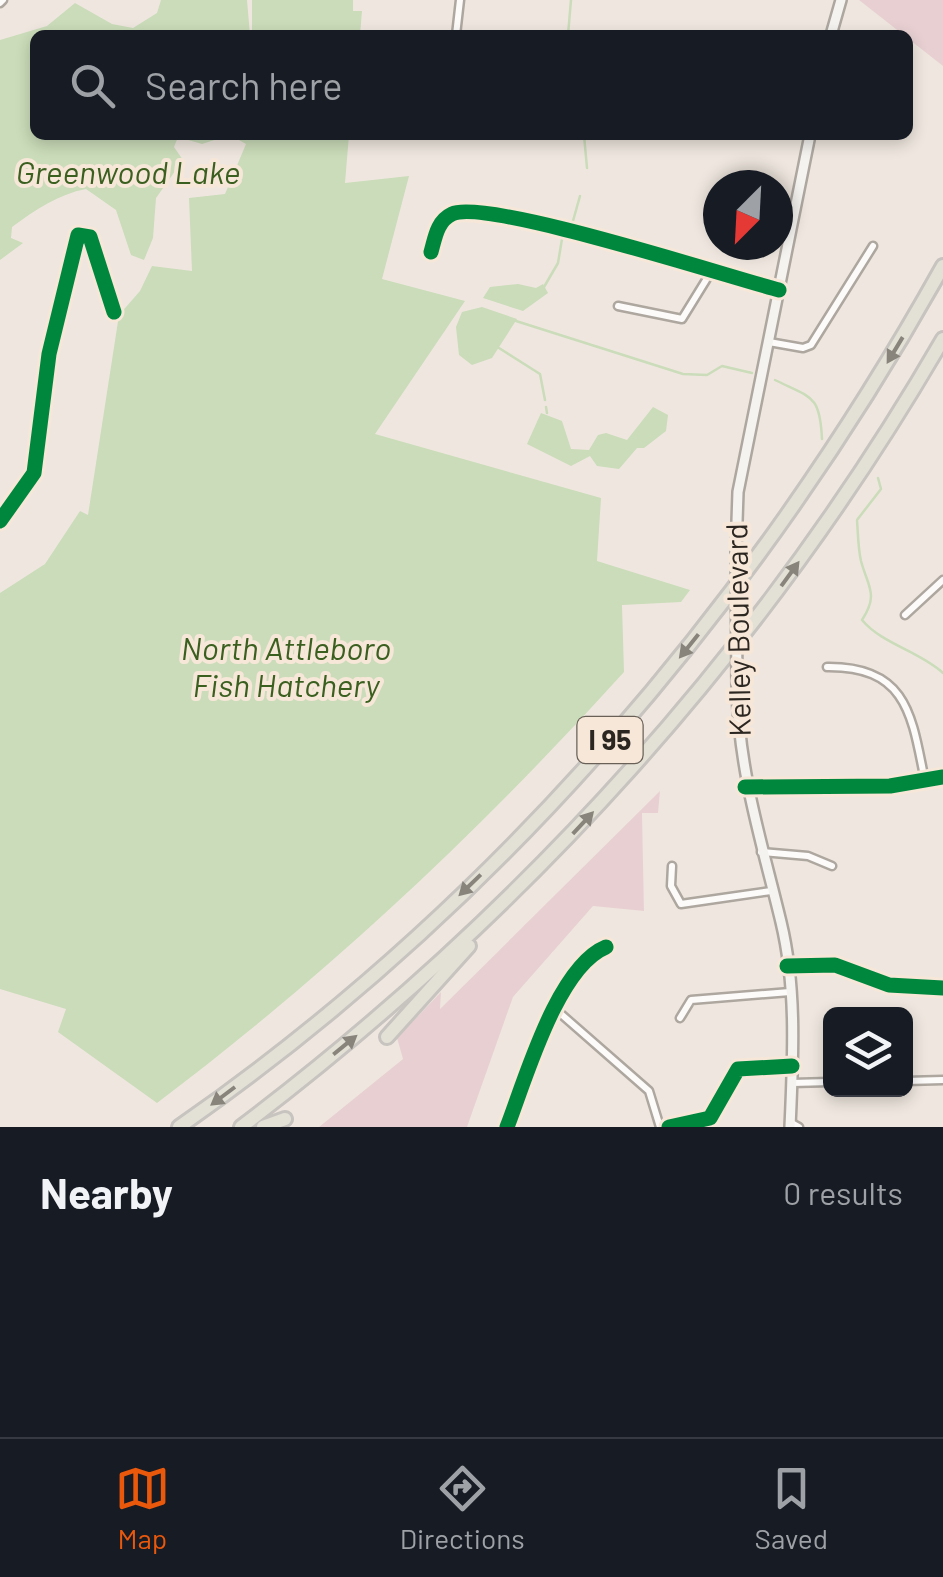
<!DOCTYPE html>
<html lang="en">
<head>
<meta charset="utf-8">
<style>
	:root { --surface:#171b24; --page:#20242c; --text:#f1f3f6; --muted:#9ea1a6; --line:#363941; --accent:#ea580c }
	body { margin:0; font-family:Barlow,sans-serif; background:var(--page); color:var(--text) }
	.controls { position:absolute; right:30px; bottom:30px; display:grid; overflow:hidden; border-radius:15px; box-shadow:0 5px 15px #0003 }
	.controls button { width:90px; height:90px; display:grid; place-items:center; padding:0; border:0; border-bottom:2px solid var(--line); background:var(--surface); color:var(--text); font:50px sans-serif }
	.compass { position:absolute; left:703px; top:170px; width:90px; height:90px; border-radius:50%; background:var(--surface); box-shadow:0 5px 15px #0003; rotate:204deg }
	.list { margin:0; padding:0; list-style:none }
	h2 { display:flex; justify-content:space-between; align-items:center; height:130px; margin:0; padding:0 40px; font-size:42px }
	h2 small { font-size:32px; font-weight:400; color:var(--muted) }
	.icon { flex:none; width:55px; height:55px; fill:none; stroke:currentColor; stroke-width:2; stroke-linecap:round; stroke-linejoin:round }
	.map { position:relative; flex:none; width:943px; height:1127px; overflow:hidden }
	.search { position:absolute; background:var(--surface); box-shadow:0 5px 15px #0003; left:30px; right:30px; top:30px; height:110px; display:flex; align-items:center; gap:25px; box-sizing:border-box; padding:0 35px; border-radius:15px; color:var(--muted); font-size:38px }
	.sheet { height:310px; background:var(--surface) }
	nav { display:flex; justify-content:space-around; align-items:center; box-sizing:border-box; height:140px; border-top:2px solid var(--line); background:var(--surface); font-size:28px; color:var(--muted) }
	nav a { display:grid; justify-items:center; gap:5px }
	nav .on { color:var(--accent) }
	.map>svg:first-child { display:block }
</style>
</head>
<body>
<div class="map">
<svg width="943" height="1127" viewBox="0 0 943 1127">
	<rect width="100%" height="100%" fill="#efe7df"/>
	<!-- green -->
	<g fill="#e8d0d2">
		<path d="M859,0H943V66Z"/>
		<path d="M660,791L658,813H642L644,911L593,906L513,997L467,1127H319L403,1059L397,1038L441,992L440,1009Z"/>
	</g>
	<!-- water -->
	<g fill="#cadcb9">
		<path d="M161,0H247L250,35H35V135H230L202,144L178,137L174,147L183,160L156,198L153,238L144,260L131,255L116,210L86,189C59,194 35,210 12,227L11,238L23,243L0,260V40L47,26L75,3L112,24L133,28L157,13Z"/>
		<path d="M252,0H353V11H362L360,35H252Z"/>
		<path d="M349,135L345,183L409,176L382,279L465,301L375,434L601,498L597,561L690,590L681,602L622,605L624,672C480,831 328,974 157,1103L58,1032L66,1009L0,989V593L45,564L80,511L88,515L119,315L140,291L152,266L192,271L189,198L225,194L246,144L232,136Z"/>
		<path d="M518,284L536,288L543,284L548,293L523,311L483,298L490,287Z"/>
		<path d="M482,307L517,319L492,358L472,365L459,355L456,327L462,312Z"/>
		<path d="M653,407L668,415L666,431L644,448H637L619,469L597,466L590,456L571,466L527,444L541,413L562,421L571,449L589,450L598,435L606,433L627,440Z"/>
	</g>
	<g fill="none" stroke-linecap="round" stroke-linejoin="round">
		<!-- stream -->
		<g stroke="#cadcb9" stroke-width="2.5">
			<path d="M568,35L571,0"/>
			<path d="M584,135L587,168"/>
			<path d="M571,228L580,196"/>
			<path d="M544,287L558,263L562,239"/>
			<path d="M516,321L683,374L707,375L722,366L752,373"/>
			<path d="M499,348L540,374L545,400"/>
			<path d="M775,380C812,398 820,395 822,439"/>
			<path d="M546,407L547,413"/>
			<path d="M878,478L881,489L857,520C858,533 858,548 861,561C868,587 879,594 862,620C882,644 919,651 943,673"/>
		</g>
		<!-- minor casing -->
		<g stroke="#ada7a0" stroke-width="11">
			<g id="minor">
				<path d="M0,3L3,0"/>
				<path d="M456,35L460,0"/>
				<path d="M431,252C435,238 437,221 452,214C486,198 729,277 779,290"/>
				<path d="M618,306L682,319L711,272"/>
				<path d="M769,342L803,348L811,345L873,246"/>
				<path d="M0,521L34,473L49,354L78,235L90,237L114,312"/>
				<path d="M905,615L943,580"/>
				<path d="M827,667C908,666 912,717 925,781"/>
				<path d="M761,852L808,856L832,866"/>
				<path d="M672,866L671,886L681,904L771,891"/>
				<path d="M788,966L835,965L889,985L943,988"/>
				<path d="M553,1007L649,1091L660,1127"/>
				<path d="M680,1018L691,1000L790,992"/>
				<path d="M906,1081L943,1080"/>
				<path d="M792,1083L830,1082"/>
				<path d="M790,1122L799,1127"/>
				<path d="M507,1127C525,1081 557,967 606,947"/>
				<path d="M669,1127L710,1118L738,1069L792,1066"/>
			</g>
		</g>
		<!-- tertiary casing -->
		<g stroke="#ada7a0" stroke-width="14">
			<path id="tertiary" d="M745,787L890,786L943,777"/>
		</g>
		<!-- secondary casing -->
		<g stroke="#ada7a0" stroke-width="14">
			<g id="secondary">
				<path d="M831,35L841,0"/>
				<path d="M736,551L738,492L810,135"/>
				<path d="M737,690C739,772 762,843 781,922C797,988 793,1059 790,1127"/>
			</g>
		</g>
		<!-- motorway casing -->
		<g stroke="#c7c3bf" stroke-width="18">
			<g id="motorway">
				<path d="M387,1037L469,946"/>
				<path d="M179,1127C498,905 755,603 943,266"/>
				<path d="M241,1127C525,912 764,648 943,339"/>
				<path d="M263,1127L285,1119"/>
			</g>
		</g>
		<!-- minor -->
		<use href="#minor" stroke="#fdfbfa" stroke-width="6"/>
		<!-- tertiary -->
		<use href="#tertiary" stroke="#fdfbfa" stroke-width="9"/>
		<!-- secondary -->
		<use href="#secondary" stroke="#f5f3ef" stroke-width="9"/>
		<!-- motorway -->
		<use href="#motorway" stroke="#e3e1d6" stroke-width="12"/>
		<!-- secondary-bridge casing -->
		<g stroke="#ada7a0" stroke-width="14" stroke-linecap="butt">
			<path id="secondary-bridge" d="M736,551L737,690"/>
		</g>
		<!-- secondary-bridge -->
		<use href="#secondary-bridge" stroke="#f5f3ef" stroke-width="9"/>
		<!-- cycleway casing -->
		<g stroke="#f6e7d8" stroke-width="21">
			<g id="cycleway">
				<path d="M431,252C435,238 437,221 452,214C486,198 729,277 779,290"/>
				<path d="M0,521L34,473L49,354L78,235L90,237L114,312"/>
				<path d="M745,787L890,786L943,777"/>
				<path d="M787,966L835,965L889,985L943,988"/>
				<path d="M507,1127C525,1081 557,967 606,947"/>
				<path d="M669,1127L710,1118L738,1069L792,1066"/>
			</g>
		</g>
		<!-- cycleway -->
		<use href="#cycleway" stroke="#00873e" stroke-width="15"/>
	</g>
	<!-- one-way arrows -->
	<defs><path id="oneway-solid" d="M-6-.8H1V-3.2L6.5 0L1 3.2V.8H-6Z" transform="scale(2.5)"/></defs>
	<g fill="#88847c">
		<use href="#oneway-solid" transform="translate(895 350) rotate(121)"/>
		<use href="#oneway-solid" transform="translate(790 574) rotate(-54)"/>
		<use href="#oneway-solid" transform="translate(689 646) rotate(129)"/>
		<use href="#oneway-solid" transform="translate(583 823) rotate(-47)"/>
		<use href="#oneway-solid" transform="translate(470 885) rotate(136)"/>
		<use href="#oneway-solid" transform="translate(345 1045) rotate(-39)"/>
		<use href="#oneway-solid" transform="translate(223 1096) rotate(143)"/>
	</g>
	<g text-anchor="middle" stroke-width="8" stroke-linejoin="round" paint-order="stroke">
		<!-- shield labels -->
		<rect fill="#f6e7d8" stroke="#696058" stroke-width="2.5" x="577.5" y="717" width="65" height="46" rx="8"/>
		<g font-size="28" font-weight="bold" fill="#2c2621">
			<text x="610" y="750">I 95</text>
		</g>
		<!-- street labels -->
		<g font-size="30" fill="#2c2621" stroke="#f6e7d8">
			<text transform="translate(739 630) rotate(-91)" y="10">Kelley Boulevard</text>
		</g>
		<!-- water labels -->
		<g font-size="32" font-style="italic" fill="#3a5f1f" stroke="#f6e7d8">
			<text x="128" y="184">Greenwood Lake</text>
			<text x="286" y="660">North Attleboro<tspan x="286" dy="37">Fish Hatchery</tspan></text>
		</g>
	</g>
</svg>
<div class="controls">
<button><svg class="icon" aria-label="layers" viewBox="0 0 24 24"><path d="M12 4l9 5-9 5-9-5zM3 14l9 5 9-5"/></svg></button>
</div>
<svg class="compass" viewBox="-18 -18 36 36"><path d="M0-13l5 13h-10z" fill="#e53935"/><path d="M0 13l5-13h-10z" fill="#9ea1a6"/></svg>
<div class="search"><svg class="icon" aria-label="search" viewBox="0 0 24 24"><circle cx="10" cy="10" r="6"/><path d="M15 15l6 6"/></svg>Search here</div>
</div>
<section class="sheet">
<h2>Nearby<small>0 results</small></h2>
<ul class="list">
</ul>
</section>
<nav>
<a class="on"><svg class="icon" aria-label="map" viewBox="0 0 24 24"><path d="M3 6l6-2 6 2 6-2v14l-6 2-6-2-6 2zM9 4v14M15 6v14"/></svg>Map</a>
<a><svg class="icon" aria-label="directions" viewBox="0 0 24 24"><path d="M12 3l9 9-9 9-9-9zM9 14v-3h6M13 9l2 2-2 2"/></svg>Directions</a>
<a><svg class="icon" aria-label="saved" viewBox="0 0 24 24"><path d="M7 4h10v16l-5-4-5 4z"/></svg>Saved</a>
</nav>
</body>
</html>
